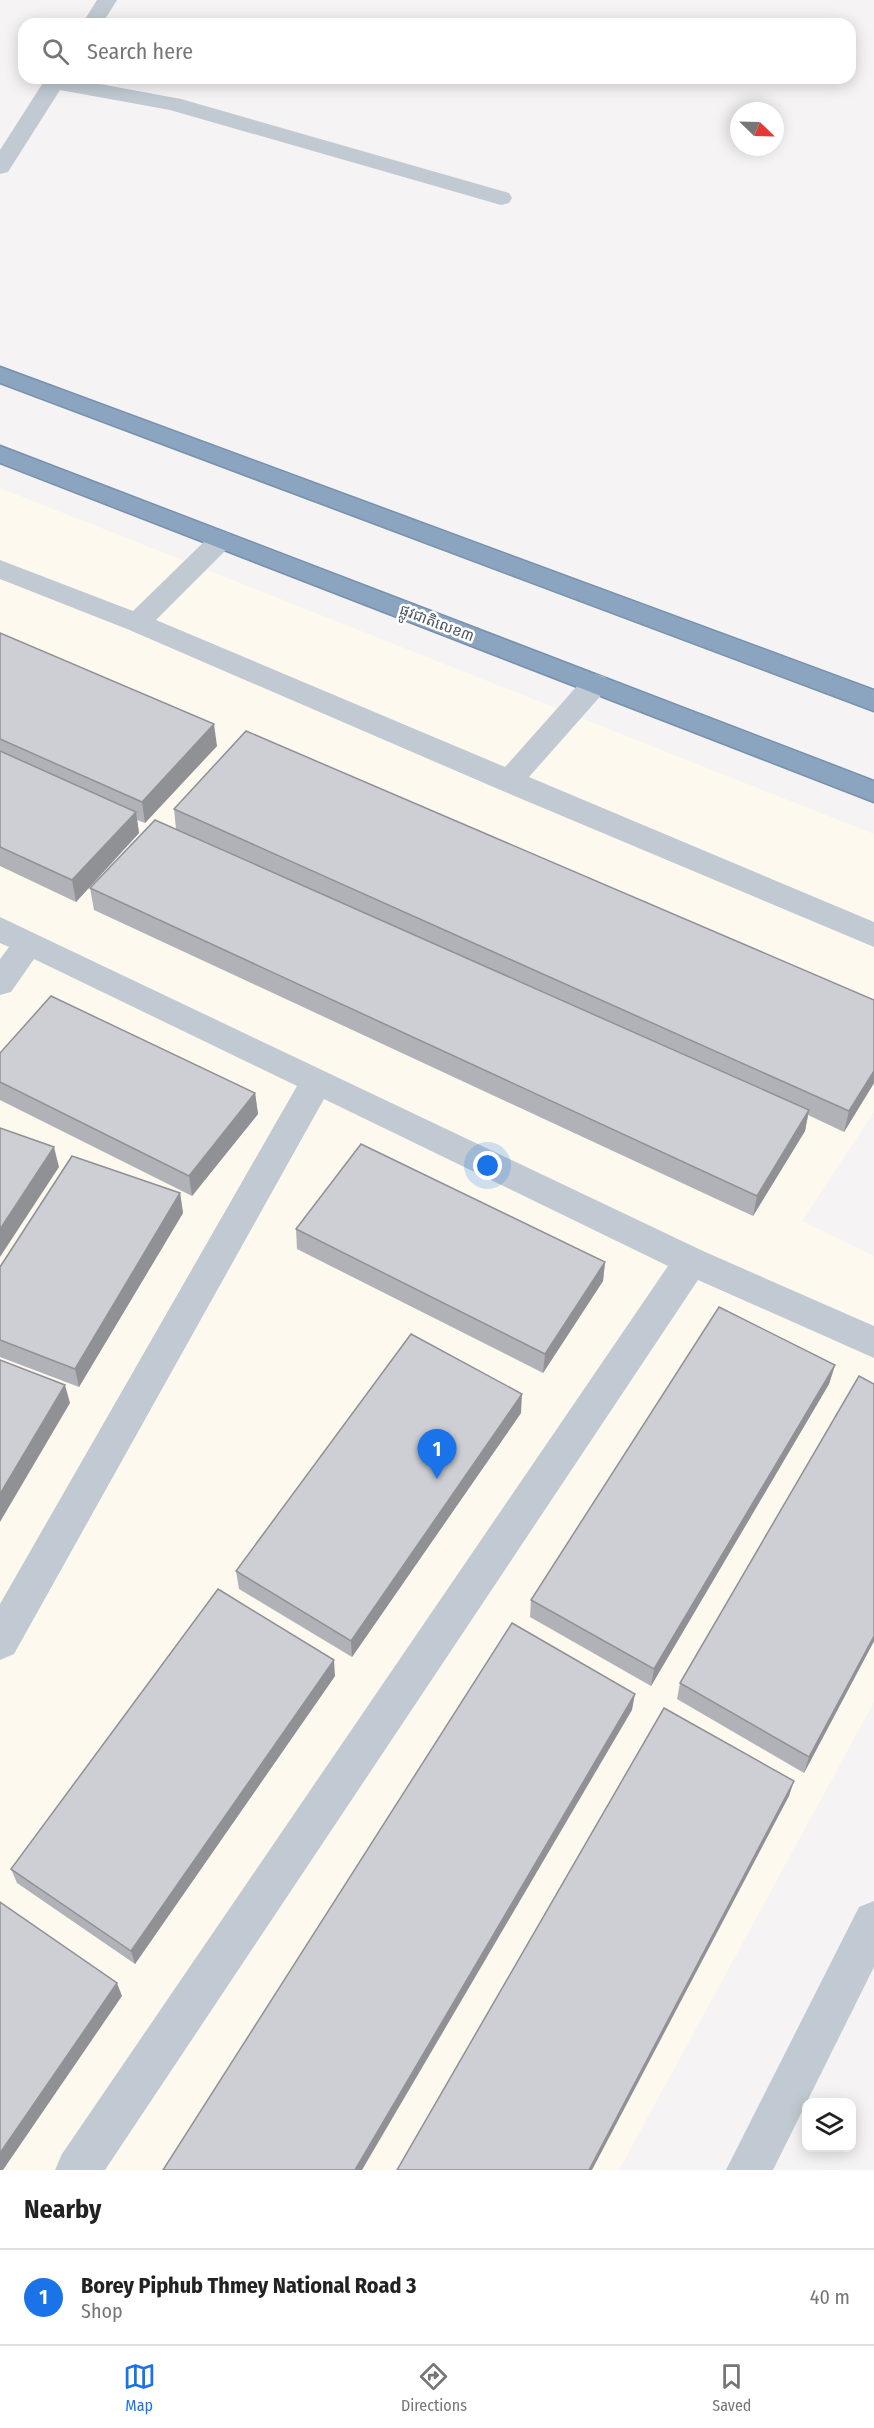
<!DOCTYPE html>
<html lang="en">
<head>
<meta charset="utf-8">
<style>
	:root { --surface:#fff; --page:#f6f6f6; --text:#222; --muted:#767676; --line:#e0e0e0; --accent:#1a73e8 }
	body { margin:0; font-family:"Fira Sans Condensed","Noto Sans Khmer",sans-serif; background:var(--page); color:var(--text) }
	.controls { position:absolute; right:18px; bottom:18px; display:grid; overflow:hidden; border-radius:12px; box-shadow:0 3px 15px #0003 }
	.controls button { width:54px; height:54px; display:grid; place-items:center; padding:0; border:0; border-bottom:2px solid var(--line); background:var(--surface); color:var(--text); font:30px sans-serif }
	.compass { position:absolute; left:730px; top:102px; width:54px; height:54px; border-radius:50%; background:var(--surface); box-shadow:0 3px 15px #0003; rotate:113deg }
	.you { position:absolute; left:488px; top:1166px; width:21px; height:21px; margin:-15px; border:4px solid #fff; border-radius:50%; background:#1a73e8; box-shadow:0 0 0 9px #1a73e833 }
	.badge { display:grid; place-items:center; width:39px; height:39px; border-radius:50%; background:var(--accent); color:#fff; font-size:20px; font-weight:700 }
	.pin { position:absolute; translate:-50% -50px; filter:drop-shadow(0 2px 3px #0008) }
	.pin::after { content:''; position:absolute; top:32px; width:21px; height:18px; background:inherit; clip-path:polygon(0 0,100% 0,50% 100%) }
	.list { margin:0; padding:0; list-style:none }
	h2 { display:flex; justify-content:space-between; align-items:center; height:78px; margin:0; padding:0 24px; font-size:26px }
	h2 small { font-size:20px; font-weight:400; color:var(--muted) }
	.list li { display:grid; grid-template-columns:39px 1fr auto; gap:18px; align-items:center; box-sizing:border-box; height:96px; padding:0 24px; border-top:2px solid var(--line) }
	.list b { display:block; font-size:22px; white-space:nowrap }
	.list p { margin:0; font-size:20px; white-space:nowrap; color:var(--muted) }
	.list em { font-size:20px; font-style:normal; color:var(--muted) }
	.icon { flex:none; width:33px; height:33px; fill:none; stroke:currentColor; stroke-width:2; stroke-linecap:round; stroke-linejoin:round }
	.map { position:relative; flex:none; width:874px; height:2170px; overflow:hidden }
	.search { position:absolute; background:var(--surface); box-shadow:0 3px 15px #0003; left:18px; right:18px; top:18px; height:66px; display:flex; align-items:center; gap:15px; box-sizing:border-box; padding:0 21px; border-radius:18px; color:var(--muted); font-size:22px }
	.sheet { height:174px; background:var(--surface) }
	nav { display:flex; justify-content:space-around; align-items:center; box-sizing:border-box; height:84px; border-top:2px solid var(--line); background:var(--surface); font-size:16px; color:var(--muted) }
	nav a { display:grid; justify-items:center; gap:3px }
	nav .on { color:var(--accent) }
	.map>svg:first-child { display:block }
</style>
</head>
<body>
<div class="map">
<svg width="874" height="2170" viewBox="0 0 874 2170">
	<rect width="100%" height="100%" fill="#f5f3f3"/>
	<!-- commercial -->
	<path fill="#fdf9ef" d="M0,488L874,834V1112L802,1221L874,1256V1702L619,2170H0Z"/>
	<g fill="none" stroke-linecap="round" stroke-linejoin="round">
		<!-- highway casing -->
		<g stroke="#7690ad" stroke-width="3">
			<g id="highway">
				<path d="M0,367L874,690V711L0,383Z"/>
				<path d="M0,446L874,781V802L0,463Z"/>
			</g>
		</g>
		<!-- minor -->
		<g fill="#c1cad2" fill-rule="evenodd">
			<path d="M97,0H117L102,24H82Z"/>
			<path d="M46,78H68L181,99L509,193L512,198L509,203L501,205L170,110L60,90L8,172L0,174V150Z"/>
			<path d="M221,531L230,534L234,540L230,546L156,620L505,767L585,677L595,674L605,677L609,684L605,691L529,777L874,922V947L498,789L127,629L0,579V560L133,611L212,534Z"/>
			<path d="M0,917L703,1251L874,1326V1358L698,1280L105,2170H55L62,2154L668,1266L324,1099L14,1654L0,1660V1604L297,1086L34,959L11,992L0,995V959L9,947L0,943Z"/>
			<path d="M874,1901V1967L773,2170H726L859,1907Z"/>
		</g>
		<!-- highway -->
		<use href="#highway" fill="#8ba5c1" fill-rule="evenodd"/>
	</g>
	<!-- wall -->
	<g fill="#b0b2b7">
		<path d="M0,633L217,746L145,823L137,820L139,833L76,902L0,866Z"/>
		<path d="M174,809L874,1000V1083L844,1132L808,1115L805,1131L753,1216L94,910L90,888L176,829Z"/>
		<path d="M0,1053L255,1093L258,1114L192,1196L0,1100Z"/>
		<path d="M180,1193L183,1213L79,1387L0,1357V1267Z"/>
		<path d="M296,1229L605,1262L603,1281L543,1373L297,1249Z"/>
		<path d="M835,1365L829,1384L651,1686L530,1617L531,1600Z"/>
		<path d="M874,1384V1641L804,1773L677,1699L680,1683Z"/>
		<path d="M521,1413L352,1657L239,1589L236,1571Z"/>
		<path d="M335,1676L135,1964L17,1883L11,1869Z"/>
	</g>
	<!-- shaded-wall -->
	<g fill="#909195">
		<path d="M214,724L217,746L145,823L142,802Z"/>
		<path d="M136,812L139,833L76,902L72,880Z"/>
		<path d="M874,1071V1083L844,1132L849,1111Z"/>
		<path d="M255,1093L258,1114L192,1196L189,1176Z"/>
		<path d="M809,1110L805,1131L753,1216L757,1196Z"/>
		<path d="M54,1147L59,1167L0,1257V1229Z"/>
		<path d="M180,1193L183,1213L79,1387L75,1369Z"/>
		<path d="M605,1262L603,1281L543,1373L545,1354Z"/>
		<path d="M835,1365L829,1384L651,1686L654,1669Z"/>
		<path d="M65,1385L70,1403L0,1522V1494Z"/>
		<path d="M522,1394L521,1413L352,1657L351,1641Z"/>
		<path d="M874,1636V1641L804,1773L809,1757Z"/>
		<path d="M334,1660L335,1676L135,1964L131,1951Z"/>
		<path d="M635,1694L632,1710L362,2170H355Z"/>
		<path d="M794,1781L789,1796L592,2170H589Z"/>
		<path d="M117,1983L122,1996L3,2170H0V2153Z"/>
	</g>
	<!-- building -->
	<g fill="#cdcfd5" stroke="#909195" stroke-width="1.5">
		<path d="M0,633L214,724L142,802L0,739Z"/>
		<path d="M246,731L874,1000V1071L849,1111L174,809Z"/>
		<path d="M0,751L136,812L72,880L0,847Z"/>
		<path d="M155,820L809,1110L757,1196L90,888Z"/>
		<path d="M51,996L255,1093L189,1176L0,1082V1053Z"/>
		<path d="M0,1128L54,1147L0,1229Z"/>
		<path d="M361,1144L605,1262L545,1354L296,1229Z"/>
		<path d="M72,1156L180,1193L75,1369L0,1340V1267Z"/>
		<path d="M719,1307L835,1365L654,1669L531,1600Z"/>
		<path d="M411,1334L522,1394L351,1641L236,1571Z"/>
		<path d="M0,1360L65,1385L0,1494Z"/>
		<path d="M859,1376L874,1384V1636L809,1757L680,1683Z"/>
		<path d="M218,1589L334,1660L131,1951L11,1869Z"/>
		<path d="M512,1623L635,1694L355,2170H163Z"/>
		<path d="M664,1708L794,1781L589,2170H397Z"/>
		<path d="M0,1902L117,1983L0,2153Z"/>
	</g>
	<g text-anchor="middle" stroke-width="5" stroke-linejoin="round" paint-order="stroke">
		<!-- street labels -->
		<g font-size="15" fill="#4a5661" stroke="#fff">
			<text transform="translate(437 623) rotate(21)" y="5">ផ្លូវជាតិលេខ៣</text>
		</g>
	</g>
</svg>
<div class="controls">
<button><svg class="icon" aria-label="layers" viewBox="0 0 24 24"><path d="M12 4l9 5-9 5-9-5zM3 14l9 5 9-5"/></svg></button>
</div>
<svg class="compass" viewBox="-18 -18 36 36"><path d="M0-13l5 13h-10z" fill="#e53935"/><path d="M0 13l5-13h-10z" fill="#767676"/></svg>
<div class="you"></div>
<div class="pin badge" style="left:437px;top:1479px">1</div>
<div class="search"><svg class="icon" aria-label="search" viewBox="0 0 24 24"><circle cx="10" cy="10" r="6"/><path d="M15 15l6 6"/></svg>Search here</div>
</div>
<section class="sheet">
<h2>Nearby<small></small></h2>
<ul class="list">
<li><span class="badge">1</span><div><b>Borey Piphub Thmey National Road 3</b><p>Shop</p></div><em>40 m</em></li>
</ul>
</section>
<nav>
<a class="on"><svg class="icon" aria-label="map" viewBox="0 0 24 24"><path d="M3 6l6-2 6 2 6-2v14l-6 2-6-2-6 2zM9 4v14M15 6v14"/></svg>Map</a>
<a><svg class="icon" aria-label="directions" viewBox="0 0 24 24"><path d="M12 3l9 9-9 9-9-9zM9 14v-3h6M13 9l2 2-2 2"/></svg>Directions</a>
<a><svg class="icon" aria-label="saved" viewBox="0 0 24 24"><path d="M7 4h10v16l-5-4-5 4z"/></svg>Saved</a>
</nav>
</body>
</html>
